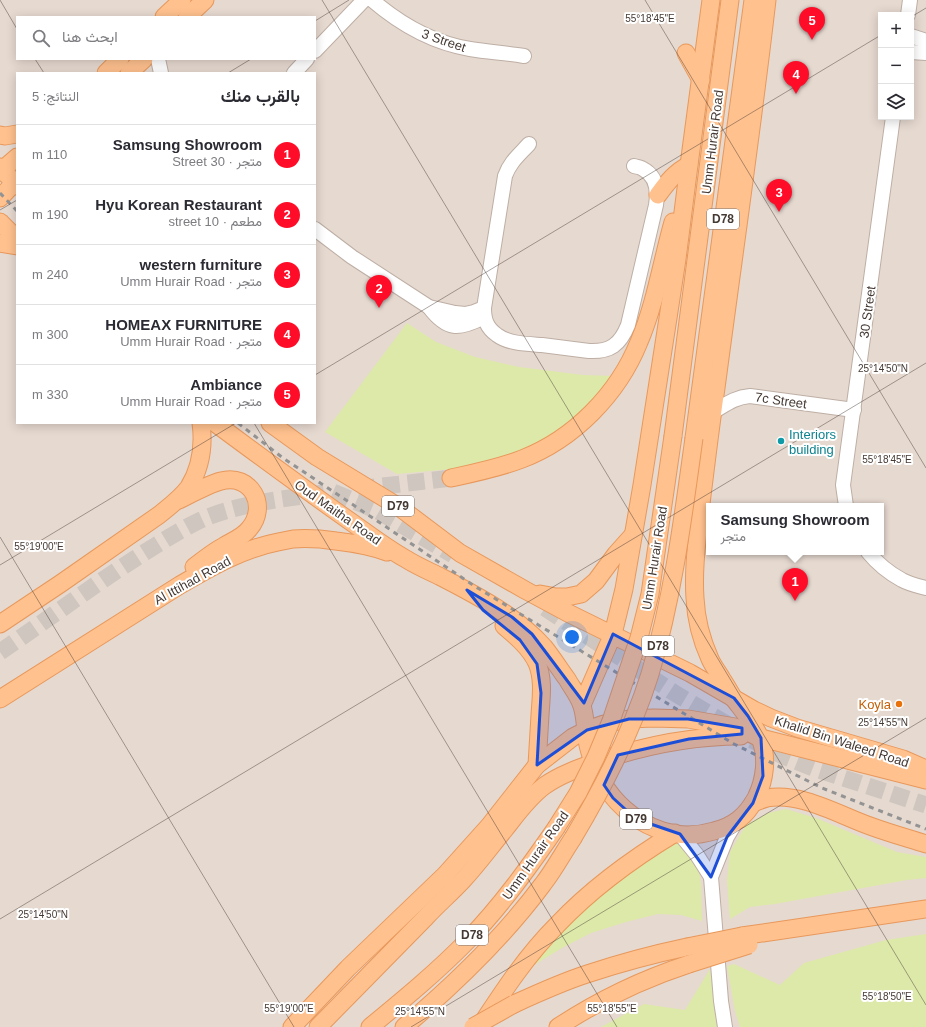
<!DOCTYPE html>
<html lang="ar">
<head>
<meta charset="utf-8">
<style>
	:root { --surface:#fff; --page:#f7f7f7; --text:#2b2b33; --muted:#7c7c81; --line:#e1e1e2; --accent:#ff0c28 }
	body { margin:0; font-family:Helvetica,Vazirmatn,sans-serif; background:var(--page); color:var(--text); direction:rtl }
	.controls { position:absolute; right:12px; top:12px; display:grid; overflow:hidden; border-radius:0px; box-shadow:0 2px 10px #0003 }
	.controls button { width:36px; height:36px; display:grid; place-items:center; padding:0; border:0; border-bottom:1px solid var(--line); background:var(--surface); color:var(--text); font:20px sans-serif }
	.you { position:absolute; left:572px; top:637px; width:14px; height:14px; margin:-10px; border:3px solid #fff; border-radius:50%; background:#1a73e8; box-shadow:0 0 0 6px #1a73e833 }
	.badge { display:grid; place-items:center; width:26px; height:26px; border-radius:50%; background:var(--accent); color:#fff; font-size:13px; font-weight:700 }
	.pin { position:absolute; translate:-50% -33px; filter:drop-shadow(0 1px 2px #0008) }
	.pin::after { content:''; position:absolute; top:21px; width:14px; height:12px; background:inherit; clip-path:polygon(0 0,100% 0,50% 100%) }
	.popup { position:absolute; left:706px; top:503px; width:178px; height:52px; box-sizing:border-box; display:grid; place-content:center; border-radius:0px; background:var(--surface); filter:drop-shadow(0 1px 3px #0005); font-size:13px; white-space:nowrap; color:var(--muted) }
	.popup b { font-size:15px; color:var(--text) }
	.popup::after { content:''; position:absolute; left:50%; top:100%; margin-left:-8px; border:8px solid transparent; border-top-color:var(--surface) }
	.list { margin:0; padding:0; list-style:none }
	h2 { display:flex; justify-content:space-between; align-items:center; height:52px; margin:0; padding:0 16px; font-size:17px }
	h2 small { font-size:13px; font-weight:400; color:var(--muted) }
	.list li { display:grid; grid-template-columns:26px 1fr auto; gap:12px; align-items:center; box-sizing:border-box; height:60px; padding:0 16px; border-top:1px solid var(--line) }
	.list b { display:block; font-size:15px; white-space:nowrap }
	.list p { margin:0; font-size:13px; white-space:nowrap; color:var(--muted) }
	.list em { font-size:13px; font-style:normal; color:var(--muted) }
	.icon { flex:none; width:22px; height:22px; fill:none; stroke:currentColor; stroke-width:2; stroke-linecap:round; stroke-linejoin:round }
	.map { position:relative; flex:none; width:926px; height:1027px; overflow:hidden; direction:ltr }
	.search { position:absolute; background:var(--surface); box-shadow:0 2px 10px #0003; left:16px; top:16px; width:300px; height:44px; display:flex; align-items:center; gap:10px; box-sizing:border-box; padding:0 14px; border-radius:0px; color:var(--muted); font-size:15px }
	.panel { position:absolute; background:var(--surface); box-shadow:0 2px 10px #0003; left:16px; top:72px; width:300px; height:352px; border-radius:0px; direction:rtl }
	.map>svg:first-child { display:block }
</style>
</head>
<body>
<div class="map">
<svg width="926" height="1027" viewBox="0 0 926 1027">
	<rect width="100%" height="100%" fill="#f2e9e2"/>
	<!-- residential -->
	<path fill="#e6d9d0" fill-rule="evenodd" d="M0,0H926V1027H0ZM881,15H911V117H881ZM17,17H315V59H17ZM17,73H315V423H17ZM709,506H881V552H709Z"/>
	<!-- green -->
	<g fill="#dde9a9">
		<path d="M407,323L436,342L475,357L519,367L583,375L614,376L584,414L554,433L514,455L463,468L397,474L325,432Z"/>
		<path d="M786,809L816,818L897,852L926,857V878L907,880L775,904L750,907L730,919L727,881L730,852L746,825L768,813Z"/>
		<path d="M679,842L698,862L701,885L702,921L681,915L658,914L626,922L591,933L562,948L529,968L586,901L660,846Z"/>
		<path d="M926,934V1027H740L735,1011L727,966L734,964L780,985L804,963L886,940Z"/>
		<path d="M710,969L717,1027H601L644,1004L685,1010Z"/>
	</g>
	<g fill="none" stroke-linecap="round" stroke-linejoin="round">
		<!-- major-tunnel -->
		<g stroke="#cfc6bf" stroke-width="17" stroke-dasharray="17 8" stroke-linecap="butt">
			<path d="M358,489L451,478"/>
			<path d="M333,492L378,511L453,555"/>
			<path d="M545,608L676,694L730,726"/>
			<path d="M0,652C47,620 92,586 139,556C160,543 181,529 203,519C241,503 283,499 324,493"/>
			<path d="M752,740L783,756L816,769L926,805"/>
		</g>
		<!-- minor casing -->
		<g stroke="#beafa5" stroke-width="16">
			<g id="minor">
				<path d="M372,0C400,24 433,43 470,49C488,52 506,53 524,56"/>
				<path d="M908,15L910,0"/>
				<path d="M911,36L926,41"/>
				<path d="M315,51L364,0"/>
				<path d="M911,52L926,53"/>
				<path d="M158,59L161,73"/>
				<path d="M294,73L307,59"/>
				<path d="M529,144C519,155 510,162 505,176L484,308C484,320 487,328 497,335C509,344 528,344 542,345C558,347 573,349 589,351C610,352 620,345 628,325L656,205C658,192 657,176 643,169C641,167 637,167 634,166"/>
				<path d="M315,229L352,257L429,307L455,313L465,314L474,312L484,308"/>
				<path d="M429,307C447,331 459,330 484,317"/>
				<path d="M713,412C725,405 735,397 750,396L854,410"/>
				<path d="M846,506L843,485L893,117"/>
				<path d="M868,552C877,563 889,573 902,580C909,584 918,586 926,588"/>
				<path d="M680,834L697,855L711,877"/>
				<path d="M725,1027L721,1001L711,877L727,837L736,822"/>
			</g>
		</g>
		<!-- major casing -->
		<g stroke="#e8985b" stroke-width="19">
			<g id="major">
				<path d="M164,17L182,0"/>
				<path d="M187,17L205,0"/>
				<path d="M686,53L701,80"/>
				<path d="M106,73L120,59"/>
				<path d="M129,73L144,59"/>
				<path d="M0,135L5,136L17,134"/>
				<path d="M0,167L17,186"/>
				<path d="M0,172L17,157"/>
				<path d="M658,195C667,183 675,172 689,165"/>
				<path d="M0,198L17,180"/>
				<path d="M0,222L17,239"/>
				<path d="M0,243L17,246"/>
				<path d="M215,423C261,457 307,491 354,524C371,536 388,549 406,559C417,566 429,571 441,577C478,596 516,616 544,647C552,657 559,668 567,679C572,688 579,696 582,706C586,718 585,732 588,745C589,750 591,755 592,760C610,810 660,847 714,831C734,826 746,816 756,798C765,780 768,757 760,738C754,723 743,711 734,699C730,692 726,685 722,679C718,672 713,666 710,659C701,639 696,620 695,598C693,570 697,541 700,512C705,471 710,430 716,388C733,259 752,130 767,0"/>
				<path d="M270,423L317,457L399,507L460,553L525,590L566,612L690,673L754,710L771,718L797,728L903,759L926,769"/>
				<path d="M673,436L730,0"/>
				<path d="M694,438L753,0"/>
				<path d="M451,478C474,473 499,468 522,459C574,439 618,394 639,342C655,305 662,261 673,222"/>
				<path d="M179,500C191,494 209,484 221,481C251,473 269,506 249,529C243,537 232,541 224,546C213,552 204,559 194,567"/>
				<path d="M540,594L556,597H567L581,594L596,581L616,554L633,535"/>
				<path d="M0,624L60,584L159,515C170,506 181,498 189,487C201,467 204,445 201,423"/>
				<path d="M504,626C517,637 530,648 537,663C544,680 541,698 540,715C539,732 538,749 537,765"/>
				<path d="M0,699L180,585C211,567 242,549 278,542C283,541 288,540 293,539C307,538 322,539 336,541C353,543 371,546 387,552"/>
				<path d="M582,705L613,634L624,589L642,485L668,318L677,259L689,165L711,0"/>
				<path d="M753,803C758,801 763,799 767,798C801,792 839,815 870,826C889,833 907,838 926,844"/>
				<path d="M742,936L926,909"/>
				<path d="M514,1004C538,993 562,982 587,974C620,963 654,954 687,947"/>
				<path d="M481,1025C504,990 527,955 557,925C591,889 632,859 675,833"/>
				<path d="M292,1027L348,968L445,875L489,826L537,765L573,737L587,730L604,724L629,719L654,718L688,719L735,727C744,729 752,735 761,738L926,780"/>
				<path d="M318,1027C354,990 390,954 426,917C438,904 451,893 463,880C478,864 491,846 505,829C517,814 528,798 544,786C561,774 582,767 602,760C647,745 693,736 741,736"/>
				<path d="M370,1027C404,999 438,971 468,940C501,906 529,867 556,828"/>
				<path d="M404,1027C455,984 503,938 543,884C554,870 563,853 573,838"/>
				<path d="M558,1027C599,1000 643,979 689,964"/>
			</g>
		</g>
		<!-- minor -->
		<use href="#minor" stroke="#fff" stroke-width="14"/>
		<!-- major -->
		<use href="#major" stroke="#ffc18e" stroke-width="17"/>
		<!-- rail -->
		<g stroke="#939393" stroke-width="3" stroke-dasharray="5 5" stroke-linecap="butt">
			<path d="M0,193L17,211"/>
			<path d="M238,423L283,458L476,587L734,744L822,788L926,829"/>
		</g>
		<!-- major-bridge casing -->
		<g stroke="#e8985b" stroke-width="19" stroke-linecap="butt">
			<g id="major-bridge">
				<path d="M556,828L578,793L596,757L611,721L639,638L650,594L673,436"/>
				<path d="M573,838C604,786 632,732 650,674C673,597 683,518 694,438"/>
				<path d="M687,947L742,936"/>
				<path d="M689,964L749,945"/>
				<path d="M473,1027L514,1004"/>
			</g>
		</g>
		<!-- major-bridge -->
		<use href="#major-bridge" stroke="#ffc18e" stroke-width="17"/>
	</g>
	<!-- marked area -->
	<path fill="#1d4ed8" fill-opacity="0.2" stroke="#1d4ed8" stroke-width="3" stroke-linejoin="round" d="M467,590L512,617L532,634L584,703L613,634L734,698L748,716L761,738L763,776L753,803L727,837L711,877L680,834L636,819L613,798L604,785L618,755L689,739L742,734V728L688,719H629L587,730L537,765L541,693L537,664L520,640L483,610Z"/>
	<!-- ticks -->
	<path fill="none" stroke="#443933" stroke-width="1" stroke-opacity="0.45" d="M0,0L17,29M322,0L926,1005M645,0L926,468M911,17L926,8M315,21L349,0M35,59L44,73M228,73L251,59M0,210L17,200M315,375L881,35M254,423L617,1027M0,537L294,1027M0,565L236,423M0,919L926,363M411,1027L926,718"/>
	<!-- markers -->
	<circle fill="#0f9aa8" stroke="#fff" stroke-width="1.5" cx="781" cy="441" r="4"/>
	<circle fill="#e8710a" stroke="#fff" stroke-width="1.5" cx="899" cy="704" r="4"/>
	<g text-anchor="middle" stroke-width="4" stroke-linejoin="round" paint-order="stroke">
		<!-- shield labels -->
		<g fill="#fff" stroke="#7c7470" stroke-width="1">
			<rect x="707" y="209" width="32" height="20" rx="3"/>
			<rect x="382" y="496" width="32" height="20" rx="3"/>
			<rect x="642" y="636" width="32" height="20" rx="3"/>
			<rect x="620" y="809" width="32" height="20" rx="3"/>
			<rect x="456" y="925" width="32" height="20" rx="3"/>
		</g>
		<g font-size="12" font-weight="bold" fill="#443933">
			<text x="723" y="223">D78</text>
			<text x="398" y="510">D79</text>
			<text x="658" y="650">D78</text>
			<text x="636" y="823">D79</text>
			<text x="472" y="939">D78</text>
		</g>
		<!-- street labels -->
		<g font-size="13" fill="#443933" stroke="#fff">
			<text transform="translate(444 40) rotate(19)" y="5">3 Street</text>
			<text transform="translate(712 142) rotate(-83)" y="5">Umm Hurair Road</text>
			<text transform="translate(867 312) rotate(-82)" y="5">30 Street</text>
			<text transform="translate(781 400) rotate(8)" y="5">7c Street</text>
			<text transform="translate(338 512) rotate(35)" y="5">Oud Maitha Road</text>
			<text transform="translate(654 558) rotate(-81)" y="5">Umm Hurair Road</text>
			<text transform="translate(192 580) rotate(-29)" y="5">Al Ittihad Road</text>
			<text transform="translate(842 741) rotate(18)" y="5">Khalid Bin Waleed Road</text>
			<text transform="translate(535 855) rotate(-55)" y="5">Umm Hurair Road</text>
		</g>
		<!-- culture labels -->
		<g font-size="13" fill="#0d838f" stroke="#fff" text-anchor="start">
			<text x="789" y="439">Interiors<tspan x="789" dy="15">building</tspan></text>
		</g>
		<!-- food labels -->
		<g font-size="13" fill="#c56008" stroke="#fff" text-anchor="end">
			<text x="891" y="709">Koyla</text>
		</g>
	</g>
	<g font-size="10" text-anchor="middle" fill="#443933" stroke="#fff" stroke-width="4" stroke-linejoin="round" paint-order="stroke">
		<text x="650" y="22">55°18'45"E</text>
		<text x="883" y="372">25°14'50"N</text>
		<text x="887" y="463">55°18'45"E</text>
		<text x="39" y="550">55°19'00"E</text>
		<text x="883" y="726">25°14'55"N</text>
		<text x="43" y="918">25°14'50"N</text>
		<text x="887" y="1000">55°18'50"E</text>
		<text x="289" y="1012">55°19'00"E</text>
		<text x="612" y="1012">55°18'55"E</text>
		<text x="420" y="1015">25°14'55"N</text>
	</g>
</svg>
<div class="controls">
<button>+</button>
<button>−</button>
<button><svg class="icon" aria-label="layers" viewBox="0 0 24 24"><path d="M12 4l9 5-9 5-9-5zM3 14l9 5 9-5"/></svg></button>
</div>
<div class="you"></div>
<div class="pin badge" style="left:795px;top:601px">1</div>
<div class="popup"><b>Samsung Showroom</b>متجر</div>
<div class="pin badge" style="left:379px;top:308px">2</div>
<div class="pin badge" style="left:779px;top:212px">3</div>
<div class="pin badge" style="left:796px;top:94px">4</div>
<div class="pin badge" style="left:812px;top:40px">5</div>
<div class="search"><svg class="icon" aria-label="search" viewBox="0 0 24 24"><circle cx="10" cy="10" r="6"/><path d="M15 15l6 6"/></svg>ابحث هنا</div>
<section class="panel">
<h2>بالقرب منك<small>النتائج: 5</small></h2>
<ul class="list">
<li><span class="badge">1</span><div><b>Samsung Showroom</b><p>متجر · 30 Street</p></div><em>110 m</em></li>
<li><span class="badge">2</span><div><b>Hyu Korean Restaurant</b><p>مطعم · 10 street</p></div><em>190 m</em></li>
<li><span class="badge">3</span><div><b>western furniture</b><p>متجر · Umm Hurair Road</p></div><em>240 m</em></li>
<li><span class="badge">4</span><div><b>HOMEAX FURNITURE</b><p>متجر · Umm Hurair Road</p></div><em>300 m</em></li>
<li><span class="badge">5</span><div><b>Ambiance</b><p>متجر · Umm Hurair Road</p></div><em>330 m</em></li>
</ul>
</section>
</div>
</body>
</html>
